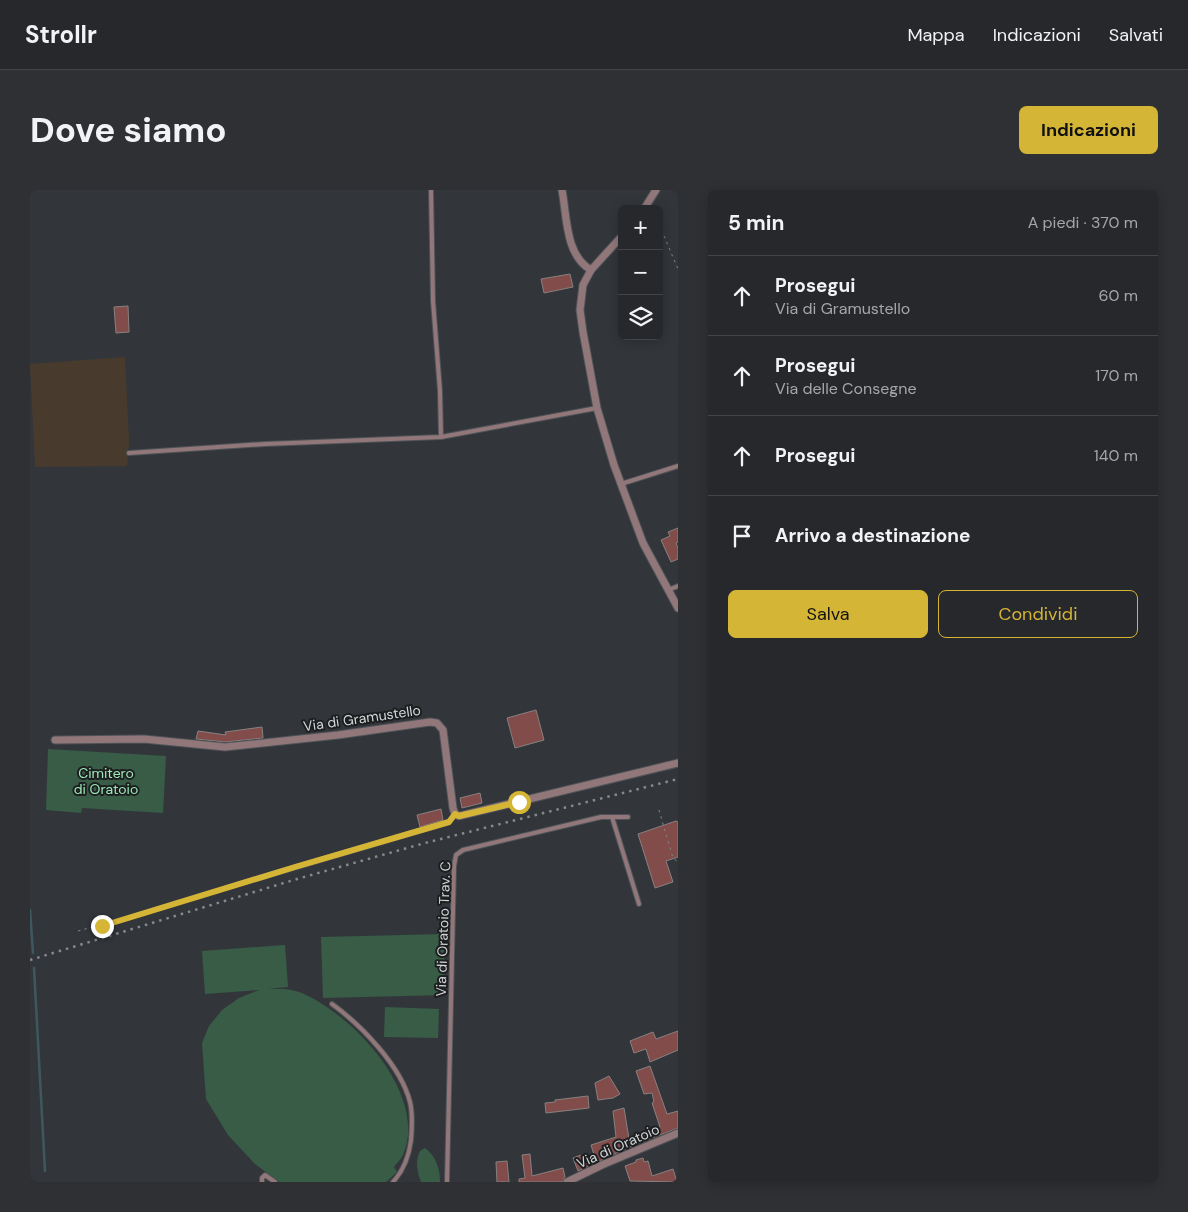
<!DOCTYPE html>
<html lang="it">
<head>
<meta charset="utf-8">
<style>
	:root { --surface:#26282c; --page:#2e3034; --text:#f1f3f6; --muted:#a4a6a9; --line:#424448; --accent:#d5b535 }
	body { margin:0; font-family:"DM Sans",sans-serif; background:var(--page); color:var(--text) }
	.controls { position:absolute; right:15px; top:15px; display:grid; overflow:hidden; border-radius:8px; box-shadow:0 2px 12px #0003 }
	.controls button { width:45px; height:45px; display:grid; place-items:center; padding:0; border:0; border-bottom:1px solid var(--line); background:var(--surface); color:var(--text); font:25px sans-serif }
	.stop { position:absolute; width:15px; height:15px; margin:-11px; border:4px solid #d5b535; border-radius:50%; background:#fff }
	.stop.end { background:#d5b535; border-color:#fff; box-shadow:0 1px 5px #0008 }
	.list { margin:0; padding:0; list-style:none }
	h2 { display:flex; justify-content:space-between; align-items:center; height:65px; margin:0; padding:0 20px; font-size:21px }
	h2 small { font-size:16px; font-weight:400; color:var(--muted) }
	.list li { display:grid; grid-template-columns:32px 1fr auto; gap:15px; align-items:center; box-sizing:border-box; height:80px; padding:0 20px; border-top:1px solid var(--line) }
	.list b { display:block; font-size:19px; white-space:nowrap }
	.list p { margin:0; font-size:16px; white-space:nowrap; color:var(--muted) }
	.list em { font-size:16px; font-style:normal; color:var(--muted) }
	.actions { display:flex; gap:10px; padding:15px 20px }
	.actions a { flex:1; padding:11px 0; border:1px solid var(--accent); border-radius:8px; text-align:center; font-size:18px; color:var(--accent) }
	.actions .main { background:var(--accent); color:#111 }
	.icon { flex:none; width:28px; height:28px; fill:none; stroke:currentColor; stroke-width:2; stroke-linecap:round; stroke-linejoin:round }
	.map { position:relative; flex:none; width:648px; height:992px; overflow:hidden; border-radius:8px }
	header { display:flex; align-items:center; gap:30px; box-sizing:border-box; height:70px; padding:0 25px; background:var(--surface); border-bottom:1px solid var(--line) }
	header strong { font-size:24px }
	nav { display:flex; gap:28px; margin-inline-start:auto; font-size:18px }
	.intro { display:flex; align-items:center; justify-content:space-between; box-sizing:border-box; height:120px; padding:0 30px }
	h1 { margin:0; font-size:35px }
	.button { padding:12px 22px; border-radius:8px; background:var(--accent); color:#111; font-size:18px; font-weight:700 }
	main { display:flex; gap:30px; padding:0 30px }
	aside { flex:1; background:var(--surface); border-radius:8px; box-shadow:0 2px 12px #0003 }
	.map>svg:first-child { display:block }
</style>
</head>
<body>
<header>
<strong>Strollr</strong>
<nav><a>Mappa</a><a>Indicazioni</a><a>Salvati</a></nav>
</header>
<div class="intro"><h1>Dove siamo</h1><a class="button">Indicazioni</a></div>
<main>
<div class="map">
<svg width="648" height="992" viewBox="0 0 648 992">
	<rect width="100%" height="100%" fill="#32363b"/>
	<!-- industrial -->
	<path fill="#483b2d" d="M95,167L99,252L97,276L5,277L0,174Z"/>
	<!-- green -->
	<g fill="#385c45">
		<path d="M18,559L136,566L133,623L52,618L51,623L16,620Z"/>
		<path d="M414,744L415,805L293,808L291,747Z"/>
		<path d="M255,755L258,797L238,799C248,799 259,798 269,802C321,822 399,904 373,965C371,969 367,973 364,977L367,982L356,992H249L225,974L198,945L176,909L172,853L179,836L192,820L209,808L229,800L175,804L172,761Z"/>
		<path d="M355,817L409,819L408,848L354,847Z"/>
		<path d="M395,958C406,966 410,979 410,992H391C387,982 385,971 390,961Z"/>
	</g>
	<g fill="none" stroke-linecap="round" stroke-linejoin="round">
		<!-- stream -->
		<g stroke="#3f585e" stroke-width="2.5">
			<path d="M0,720L3,763"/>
			<path d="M4,778L15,981"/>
		</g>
	</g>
	<!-- building -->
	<g fill="#824c4b" stroke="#888180">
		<path d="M540,84L543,97L514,103L511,89Z"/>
		<path d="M98,116L99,142L86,143L84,117Z"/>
		<path d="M648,338V352L646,353L648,358V369L641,372L631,350L640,346L638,342Z"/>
		<path d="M506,520L514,550L485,558L477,528Z"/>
		<path d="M232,537L233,548L195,552L166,549L168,541L196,545L195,542Z"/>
		<path d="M450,603L452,613L432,618L430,608Z"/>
		<path d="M411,619L413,630L390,637L387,625Z"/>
		<path d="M646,631L648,632V667L636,671L643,692L625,698L608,644Z"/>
		<path d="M648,841V860L620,872L616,859L604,863L600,851L623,842L626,849Z"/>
		<path d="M620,876L637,924L648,921V938L604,955L548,981L543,968L551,965L553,969L564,965L561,955L586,947L583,921L594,918L599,949L630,937L622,913L624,912L622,903L614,904L606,881Z"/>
		<path d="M579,886L590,904L583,908L568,910L565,893Z"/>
		<path d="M558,906L559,918L516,923L515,913L525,912V910Z"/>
		<path d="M500,964L502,986L533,978L535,987L532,992H489V989L495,988L492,965Z"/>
		<path d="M613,968L614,972L618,971L622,986L643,979L647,992L600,991L595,976L606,972V970Z"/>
		<path d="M477,971L479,992H467L466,972Z"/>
	</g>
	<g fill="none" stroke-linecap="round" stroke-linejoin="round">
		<!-- service casing -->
		<g stroke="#4f5357" stroke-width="6">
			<g id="service">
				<path d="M401,0L403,111L410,201L411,247"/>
				<path d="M99,263L235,254L411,247L567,218"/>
				<path d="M591,294L648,276"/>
				<path d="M638,400L648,396"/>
				<path d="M582,627L609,714"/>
				<path d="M229,688L419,632L425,624"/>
				<path d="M302,814C331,835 371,876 380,912C383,924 382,938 381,950C379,966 374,980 363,992"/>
				<path d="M232,992V988L235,985L245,992"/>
				<path d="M417,992L424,676L426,665L433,660L571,627H598"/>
			</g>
		</g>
		<!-- minor casing -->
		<g stroke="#4f5357" stroke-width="9">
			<g id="minor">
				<path d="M532,0C537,26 535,65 561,80"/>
				<path d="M614,19L626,0"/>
				<path d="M592,46L561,80L553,95L550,120L553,142L567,218L584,275L613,353L648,418"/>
				<path d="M25,550L114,549L195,557L308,545L400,532L407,533L413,540L423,618L425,624L429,626L648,573"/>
				<path d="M537,992L574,974L648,943"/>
			</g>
		</g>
		<!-- path -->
		<g stroke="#818488" stroke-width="1" stroke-dasharray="2.5 4" stroke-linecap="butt">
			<path d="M629,34L648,79"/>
			<path d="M629,620L643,668L648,672"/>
			<path d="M48,741L139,716L224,689"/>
		</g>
		<!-- service -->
		<use href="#service" stroke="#917779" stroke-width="4"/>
		<!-- minor -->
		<use href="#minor" stroke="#917779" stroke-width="7"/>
		<!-- rail -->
		<path stroke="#85898c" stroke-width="2.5" stroke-dasharray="2.5 5" stroke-linecap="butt" d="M0,770L267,689L395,653L648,589"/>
	</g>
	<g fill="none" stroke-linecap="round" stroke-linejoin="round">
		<!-- route -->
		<path stroke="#d5b535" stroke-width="6" d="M72,736L265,677L419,632L425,624L429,626L489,612"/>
	</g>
	<g text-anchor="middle" stroke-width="4" stroke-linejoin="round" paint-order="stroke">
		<!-- street labels -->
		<g font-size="14" fill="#d3d6d8" stroke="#1c1e20">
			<text transform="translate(332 528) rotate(-8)" y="5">Via di Gramustello</text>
			<text transform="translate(413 739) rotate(-88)" y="5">Via di Oratoio Trav. C</text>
			<text transform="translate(588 956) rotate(-24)" y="5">Via di Oratoio</text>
		</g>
		<!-- park labels -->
		<g font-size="14" fill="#9de9b7" stroke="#1c1e20">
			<text x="76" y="588">Cimitero<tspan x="76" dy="16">di Oratoio</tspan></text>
		</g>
	</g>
</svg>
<div class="controls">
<button>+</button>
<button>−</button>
<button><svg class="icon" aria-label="layers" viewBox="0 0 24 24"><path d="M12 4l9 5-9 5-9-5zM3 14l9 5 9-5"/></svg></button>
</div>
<div class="stop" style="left:489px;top:612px"></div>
<div class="stop end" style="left:72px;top:736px"></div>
</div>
<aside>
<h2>5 min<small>A piedi · 370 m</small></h2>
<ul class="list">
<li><svg class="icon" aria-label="ahead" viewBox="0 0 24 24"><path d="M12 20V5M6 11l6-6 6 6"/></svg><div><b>Prosegui</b><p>Via di Gramustello</p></div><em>60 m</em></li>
<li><svg class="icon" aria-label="ahead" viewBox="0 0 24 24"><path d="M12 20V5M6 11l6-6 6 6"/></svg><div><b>Prosegui</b><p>Via delle Consegne</p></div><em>170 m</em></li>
<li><svg class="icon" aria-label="ahead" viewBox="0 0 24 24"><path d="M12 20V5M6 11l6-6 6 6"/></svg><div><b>Prosegui</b></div><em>140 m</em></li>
<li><svg class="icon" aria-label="arrive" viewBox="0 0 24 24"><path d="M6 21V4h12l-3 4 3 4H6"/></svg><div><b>Arrivo a destinazione</b></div></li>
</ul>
<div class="actions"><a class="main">Salva</a><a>Condividi</a></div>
</aside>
</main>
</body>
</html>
